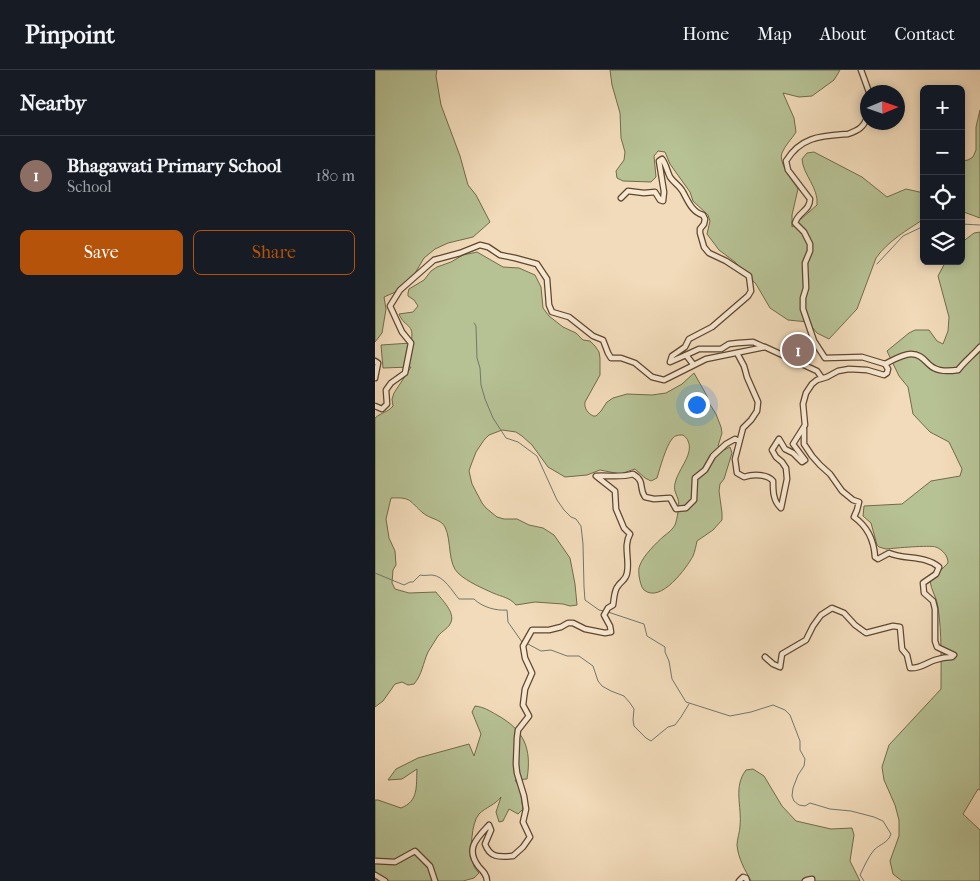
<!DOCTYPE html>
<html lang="en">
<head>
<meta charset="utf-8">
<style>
	:root { --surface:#171b24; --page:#20242c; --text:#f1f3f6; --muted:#9ea1a6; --line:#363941; --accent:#b45309 }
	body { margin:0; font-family:"IM FELL French Canon",serif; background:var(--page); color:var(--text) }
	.controls { position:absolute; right:15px; top:15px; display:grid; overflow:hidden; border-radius:8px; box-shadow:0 2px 8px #0003 }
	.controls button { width:45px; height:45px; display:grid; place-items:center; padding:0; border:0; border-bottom:1px solid var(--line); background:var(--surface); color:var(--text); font:25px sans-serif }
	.compass { position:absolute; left:485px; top:15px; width:45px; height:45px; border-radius:50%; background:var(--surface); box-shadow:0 2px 8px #0003; rotate:88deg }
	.you { position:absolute; left:321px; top:334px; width:18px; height:18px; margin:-12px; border:4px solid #fff; border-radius:50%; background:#1a73e8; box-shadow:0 0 0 8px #1a73e833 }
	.badge { display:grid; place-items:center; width:32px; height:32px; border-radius:50%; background:var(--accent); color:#fff; font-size:16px; font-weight:700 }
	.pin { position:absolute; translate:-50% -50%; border:2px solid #fff; box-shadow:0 1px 5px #0006 }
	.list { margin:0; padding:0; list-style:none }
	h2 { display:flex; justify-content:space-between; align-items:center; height:65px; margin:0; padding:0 20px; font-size:21px }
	h2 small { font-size:16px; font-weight:400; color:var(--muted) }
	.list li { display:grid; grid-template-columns:32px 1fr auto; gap:15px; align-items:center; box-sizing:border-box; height:80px; padding:0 20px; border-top:1px solid var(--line) }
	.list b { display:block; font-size:19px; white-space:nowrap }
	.list p { margin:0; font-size:16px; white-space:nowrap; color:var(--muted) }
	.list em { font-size:16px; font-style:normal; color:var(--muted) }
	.actions { display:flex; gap:10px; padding:15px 20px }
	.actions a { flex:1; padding:11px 0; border:1px solid var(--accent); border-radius:8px; text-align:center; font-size:18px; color:var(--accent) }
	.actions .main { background:var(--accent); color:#fff }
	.icon { flex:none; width:28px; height:28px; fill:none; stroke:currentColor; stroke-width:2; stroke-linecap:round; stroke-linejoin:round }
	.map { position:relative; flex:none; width:605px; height:811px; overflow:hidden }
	header { display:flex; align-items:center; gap:30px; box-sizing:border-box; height:70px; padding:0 25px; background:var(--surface); border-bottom:1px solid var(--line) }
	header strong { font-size:24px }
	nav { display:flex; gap:28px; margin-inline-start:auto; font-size:18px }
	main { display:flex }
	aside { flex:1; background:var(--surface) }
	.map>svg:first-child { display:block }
</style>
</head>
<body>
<header>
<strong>Pinpoint</strong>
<nav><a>Home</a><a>Map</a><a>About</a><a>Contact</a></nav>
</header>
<main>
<aside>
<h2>Nearby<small></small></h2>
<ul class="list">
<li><span class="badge" style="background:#8d6e63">1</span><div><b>Bhagawati Primary School</b><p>School</p></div><em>180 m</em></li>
</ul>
<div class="actions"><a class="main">Save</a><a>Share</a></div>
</aside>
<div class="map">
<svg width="605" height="811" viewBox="0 0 605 811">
	<rect width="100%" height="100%" fill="#f2dbba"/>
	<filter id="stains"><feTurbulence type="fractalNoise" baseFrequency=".004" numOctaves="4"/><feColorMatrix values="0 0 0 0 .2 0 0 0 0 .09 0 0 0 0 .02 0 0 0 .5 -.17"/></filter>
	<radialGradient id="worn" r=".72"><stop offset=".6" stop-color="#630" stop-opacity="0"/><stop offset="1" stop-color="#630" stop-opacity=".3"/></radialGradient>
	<!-- green -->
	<g fill="#b6c194" stroke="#726a4a">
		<path d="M0,0H62L61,6L66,35L85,86L93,115L101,125L115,152L98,167L73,173L60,179L49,188L36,210L25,220L9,227L11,239L7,263L0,272Z"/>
		<path d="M235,0H465L459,10L437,26L424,27L408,23L419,48L421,62C417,69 410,75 407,83C403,93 418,111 423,119L417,145V157L442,135C444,118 428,105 427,89L432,83L439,82L487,107L512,127L531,119L549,123V149C532,160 513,171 501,188L482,239L454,269L442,263L433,252L413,250L395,238L381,214L360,192L344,180L332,164L335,151L333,145L318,131L315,122L295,94L290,82L283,81L279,86L281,107L276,112L248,111L242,108L241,101L249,90L250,82L246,68L245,43L237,15Z"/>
		<path d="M605,40V148L586,141V91L593,90L598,87L601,80V57Z"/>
		<path d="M605,162V720L603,719L588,744L605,760V811H527L518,804L515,791L524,766V750L520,735L509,710L507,697L514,675L566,619C566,591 567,564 563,537C562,528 556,520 555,511L573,493C573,486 568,480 561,477C554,475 521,478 511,479L504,477L502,475L496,453L488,446L489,436L527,434L556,411L585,406L587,399L574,372L555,362L538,344L533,317L524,306L512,281L534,263L540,260H554L562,271L568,274L573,261L574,247L563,206L571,191H586V173L599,163Z"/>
		<path d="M102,182L128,197L144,198L160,205L166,217L168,238L174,246L188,257L201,263L208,270L215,271L220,276L224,282L225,288V305L210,332C209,339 213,343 218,346H221L226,341L232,332L238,328L252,324L277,325L291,323L307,314L319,303L332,326L334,333L341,344L346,357L347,363L343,376L349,380L355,377L357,383L349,409L345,414L344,421L347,443V450L338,460L322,471C321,476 320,481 318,486C312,497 286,534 269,520C266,517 265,511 264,506C264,502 263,499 265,495C268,486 282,472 289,466C293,463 298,459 300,455C302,450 305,434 303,429C300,421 298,419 301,410C304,399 319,383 313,371C313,369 309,366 308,365C304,365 300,365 297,369C291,376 285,398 282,408L276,411L270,408L260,399L245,404L225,400L212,405L190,407L173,397L157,375L147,366L141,362L127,360L114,365L109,370L101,382L96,395L94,401L97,414L107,433L111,438L122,447L129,449H142L154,455L168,458L179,465L195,488L200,514L202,535L195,536L188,534L160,532L141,535C134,527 127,527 118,523C107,518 93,512 84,504C72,494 77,471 70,457C66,449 55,449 48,443C34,431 37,427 16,428L11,449L14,468L20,481L21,495L18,500L17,513L20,519L34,523L61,522C67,530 80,542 76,552C74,558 67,561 63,566C60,571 56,577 53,582C48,593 47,605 39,614L33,615L27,612L20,614L8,631L0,637V348C7,342 12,343 18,336L17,329L19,323L36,297L8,298L6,275L36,273C40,252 30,259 24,244L38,242L43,236L39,230L33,226V223L34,219L49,210L56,201L62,197L76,192L88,185Z"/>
		<path d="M100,636C109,637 115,641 122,645C149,660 157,678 152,709L140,710L145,718L148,739L143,744L134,739L128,751L124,752L121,742L126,727C120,735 111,737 104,744C96,753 95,782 98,793C99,797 101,800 104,803L99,808L88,811H0V730H3L26,738C44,731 41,716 42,699L27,709L13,710L21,699L43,688L94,674L99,686L106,664L97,642Z"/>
		<path d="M378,699L389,706L407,736L421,751L456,759L477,758L479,765L475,791L485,811H376C370,800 363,788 362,775C362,769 365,762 365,756C367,736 358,717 371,700Z"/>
	</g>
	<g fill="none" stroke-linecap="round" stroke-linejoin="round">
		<!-- stream -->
		<g stroke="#70776e" stroke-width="1">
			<path d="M586,154L605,155"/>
			<path d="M502,194L528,166L549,156"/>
			<path d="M99,253L101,256L102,288L105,298L106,315L110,329L118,348L131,368L143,372L162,386L182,430L189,440L196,447L201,449L206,456L208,474L209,517L210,530L224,540L229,541"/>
			<path d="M0,503L29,515L35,512H38L45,505C49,506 53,505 57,505C69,506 77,521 84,529H99C107,537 121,541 132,540L133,552L147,572"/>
			<path d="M233,542L269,554L272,566L290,577V582L294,591L297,609L311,632L355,646L376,642L398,635L410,640L415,645L425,671V680L430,689L429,696L423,705L418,718L417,726L419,731L424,735L430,736L435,733L455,739L476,741L499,747L508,751L516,764C513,773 505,774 499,780C493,787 489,797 485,805L489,811"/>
			<path d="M151,573L166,581L176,580L192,586H204L218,596L223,611L227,616L236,621L249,626L255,633L259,639L258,650L259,656L271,668L276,671L293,657L300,655L306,647L314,634"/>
		</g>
		<!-- minor casing -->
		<g stroke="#5e462e" stroke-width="7">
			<g id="minor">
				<path d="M486,0L494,22"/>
				<path d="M246,128L253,121L269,123L280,122L285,130L288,131L289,122L284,91L287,89C291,94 292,101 295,107C299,113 305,116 308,122C313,131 317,142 328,145L330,149L329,154L325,159V163L329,177L334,183L351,191L374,206L376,221L373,226L337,257L314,269L310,277L297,286L295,292L311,285L318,294"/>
				<path d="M362,283L369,296L372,307L383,332L382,341L376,350L368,358L360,389L362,403L369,407C378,404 392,404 398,411C398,421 398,431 406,438L412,409L411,398L407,392L401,387L397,380L404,369L410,379L418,383L427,392L430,390L418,374L430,355L428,334L431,323L437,314L442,310L452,307L463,301L474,299L492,300L509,305L512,303L513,299L510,294L487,287L450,288L439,271L428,239V228L431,218L430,193L435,181V174L429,162L420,153C423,142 435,141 435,129L413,100L411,91C426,66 447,66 473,64C484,60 489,57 492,47"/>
				<path d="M311,285L324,279H346L354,274L363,273L378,272L389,277"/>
				<path d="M0,291L3,293L0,308"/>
				<path d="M510,294C518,290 528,284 536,284C548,284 551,294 559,298C566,302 576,301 583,300C590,291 598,285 605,277"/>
				<path d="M0,336L7,339L12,334L11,320L16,313L30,303L36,273L27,262L15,236L25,220L59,190L85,183L105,175L113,177L125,185L140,188L162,194L172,209L174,235L177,242L194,247L218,266L228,270L233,283L236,288H246L260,293L277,307L289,310L331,289L390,277L442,301L447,308"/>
				<path d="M390,587L398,594L405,597L407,584L431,570L438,556L446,545L457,538L469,543L480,555L491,563L518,556L525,557L527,579L532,585L535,598C545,599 551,593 560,590C566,588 571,587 577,587L579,585L562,577L560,571V539L558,531L549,523L548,513L561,504L564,497C550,485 530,490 514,483L503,489L500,487C499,470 493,457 479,447L482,440L484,432L478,430L467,421L455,404L445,395L437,386L429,374V359"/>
				<path d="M0,791L20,792L40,781L55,796L60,811"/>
				<path d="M0,805L10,811"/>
				<path d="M112,811C112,805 108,801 104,797C90,779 101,769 114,755L116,760L110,774C115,788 124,787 138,786L148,777L155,767L148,752L151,739L149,726L142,703L141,694L142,668L143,660L154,646L148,635L150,619L157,603L150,588L148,576L157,560H174L186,557L193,553H198L210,559L230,563L236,562L235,556L229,545L233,538L238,535C239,530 239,520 243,516C246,511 251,510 252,503C255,490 248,476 255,464L249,458L241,439L240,421L221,406C233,405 245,408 258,404C271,412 263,417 270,427L279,429L295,428L301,439L311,438L319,430L320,408L330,400L338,386L351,374L360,369L364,371"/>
				<path d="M364,811L368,807L371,808L372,811"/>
				<path d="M430,811L432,810L437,809V811"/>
			</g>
		</g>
		<!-- minor -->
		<use href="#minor" stroke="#f7e8d2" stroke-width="4.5"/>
	</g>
	<rect width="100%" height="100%" filter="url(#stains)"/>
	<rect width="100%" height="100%" fill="url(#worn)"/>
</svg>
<div class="controls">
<button>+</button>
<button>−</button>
<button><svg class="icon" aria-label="locate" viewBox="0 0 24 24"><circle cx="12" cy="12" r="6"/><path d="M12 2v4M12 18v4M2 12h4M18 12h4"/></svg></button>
<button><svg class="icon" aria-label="layers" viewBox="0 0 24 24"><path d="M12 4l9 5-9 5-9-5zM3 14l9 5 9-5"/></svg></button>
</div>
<svg class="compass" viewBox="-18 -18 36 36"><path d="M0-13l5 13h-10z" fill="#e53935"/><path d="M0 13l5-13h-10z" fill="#9ea1a6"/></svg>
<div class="you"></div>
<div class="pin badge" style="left:423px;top:280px;background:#8d6e63">1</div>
</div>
</main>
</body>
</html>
